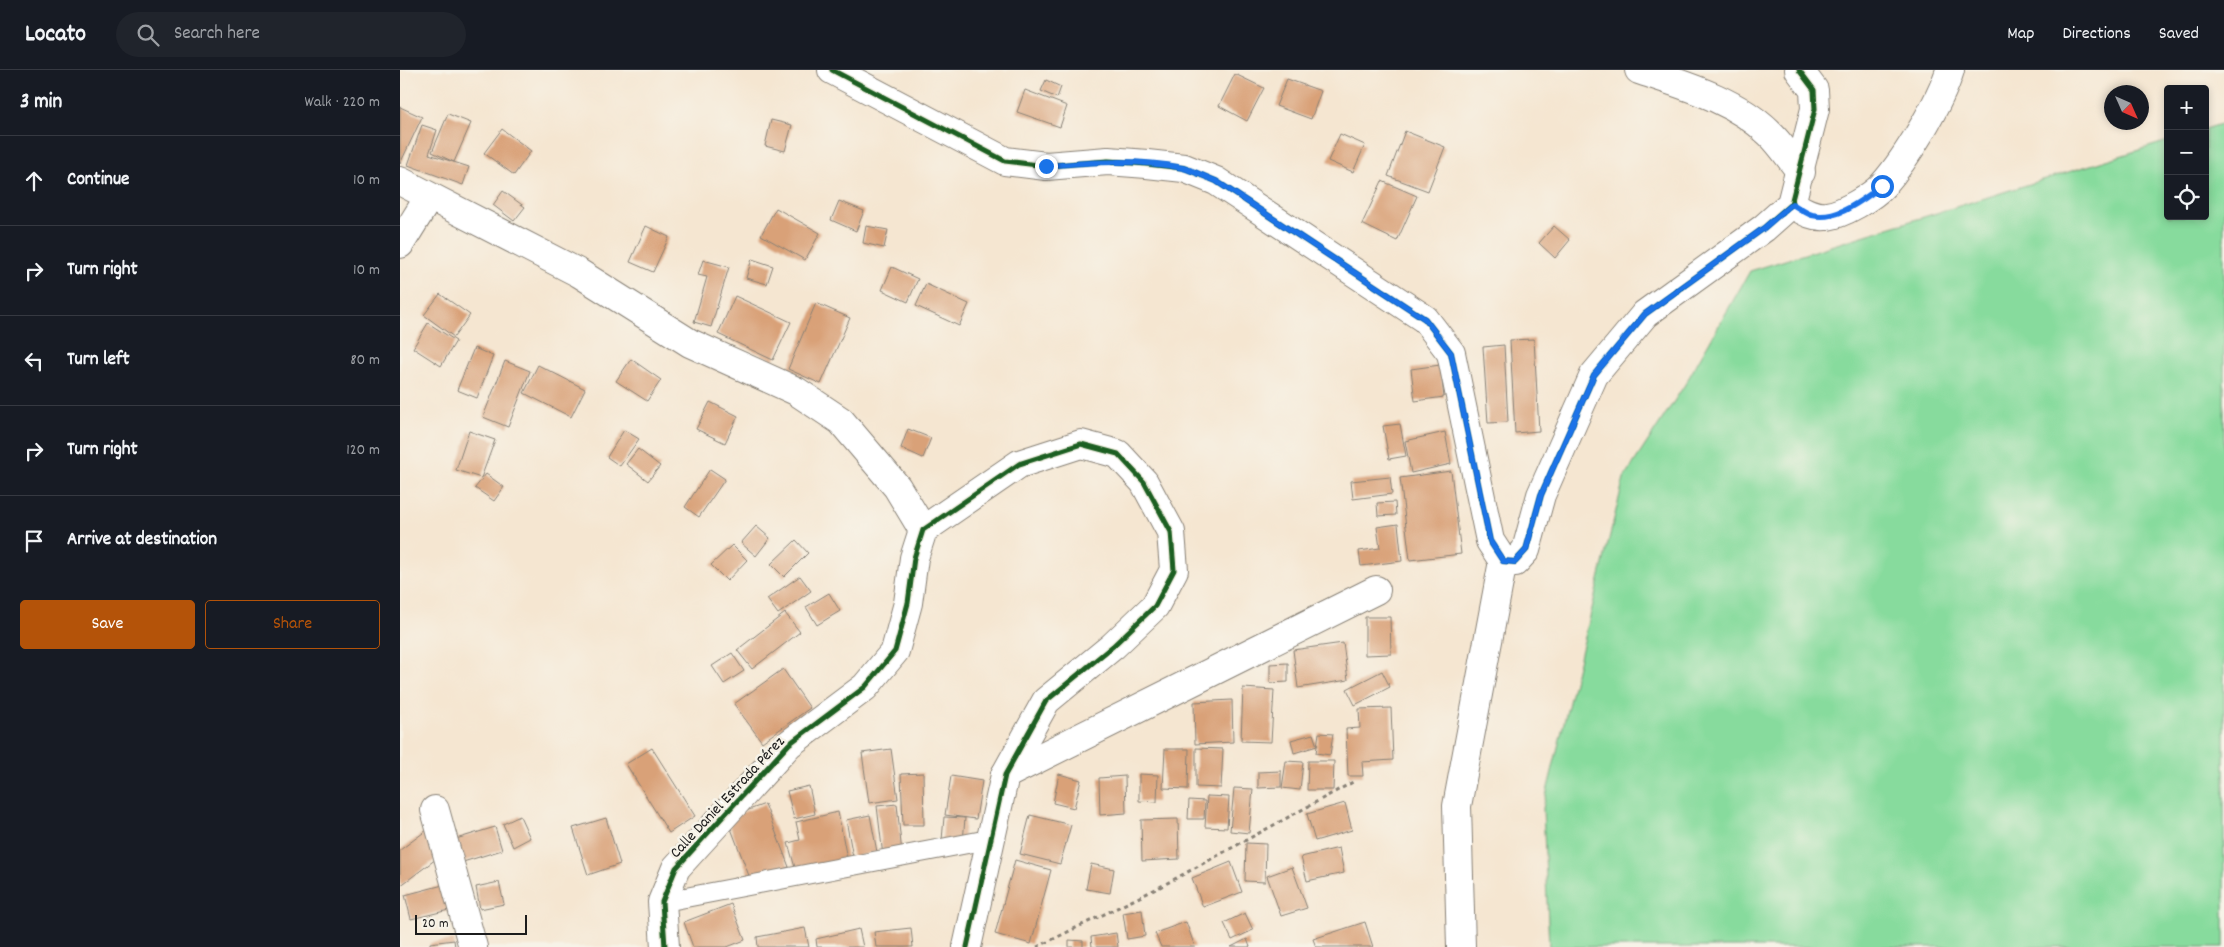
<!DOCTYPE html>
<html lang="en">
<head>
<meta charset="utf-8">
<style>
	:root { --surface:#171b24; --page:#20242c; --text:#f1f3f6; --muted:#9ea1a6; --line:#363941; --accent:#b45309 }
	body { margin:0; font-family:Dekko,sans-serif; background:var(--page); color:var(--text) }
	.controls { position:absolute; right:15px; top:15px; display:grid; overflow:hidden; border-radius:5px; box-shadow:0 2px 8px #0003 }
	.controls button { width:45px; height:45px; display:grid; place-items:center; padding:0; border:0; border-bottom:1px solid var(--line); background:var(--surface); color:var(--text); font:25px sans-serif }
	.compass { position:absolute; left:1704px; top:15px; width:45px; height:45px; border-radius:50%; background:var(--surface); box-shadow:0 2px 8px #0003; rotate:135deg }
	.scale { position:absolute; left:15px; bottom:12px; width:112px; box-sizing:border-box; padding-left:5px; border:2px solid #1c1c1c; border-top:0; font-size:14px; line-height:18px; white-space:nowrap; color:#1c1c1c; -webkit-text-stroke:4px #f7f3e8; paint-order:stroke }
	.stop { position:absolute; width:15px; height:15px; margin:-11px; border:4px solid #1a73e8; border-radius:50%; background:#fff }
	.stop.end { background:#1a73e8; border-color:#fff; box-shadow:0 1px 5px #0008 }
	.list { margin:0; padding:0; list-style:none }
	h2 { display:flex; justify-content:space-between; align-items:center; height:65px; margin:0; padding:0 20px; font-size:21px }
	h2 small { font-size:16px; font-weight:400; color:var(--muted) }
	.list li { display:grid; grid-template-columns:32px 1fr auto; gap:15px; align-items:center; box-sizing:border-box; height:90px; padding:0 20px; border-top:1px solid var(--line) }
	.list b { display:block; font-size:19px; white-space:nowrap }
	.list em { font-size:16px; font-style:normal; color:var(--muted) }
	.actions { display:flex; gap:10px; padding:15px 20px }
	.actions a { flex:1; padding:11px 0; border:1px solid var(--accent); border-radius:5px; text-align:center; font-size:18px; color:var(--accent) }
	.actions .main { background:var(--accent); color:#fff }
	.icon { flex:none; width:28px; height:28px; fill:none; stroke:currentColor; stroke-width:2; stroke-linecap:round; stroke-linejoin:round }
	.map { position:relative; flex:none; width:1824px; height:877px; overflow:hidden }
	header { display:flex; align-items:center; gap:30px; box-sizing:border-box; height:70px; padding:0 25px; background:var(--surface); border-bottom:1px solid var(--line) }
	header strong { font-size:24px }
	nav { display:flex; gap:28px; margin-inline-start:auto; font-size:18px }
	.search { width:350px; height:45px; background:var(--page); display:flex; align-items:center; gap:12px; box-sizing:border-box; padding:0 18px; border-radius:28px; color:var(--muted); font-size:19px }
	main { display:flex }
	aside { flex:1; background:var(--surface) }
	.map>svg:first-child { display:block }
</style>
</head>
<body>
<header>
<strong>Locato</strong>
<div class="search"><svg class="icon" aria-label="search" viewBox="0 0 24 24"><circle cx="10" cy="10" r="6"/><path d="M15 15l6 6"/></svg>Search here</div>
<nav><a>Map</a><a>Directions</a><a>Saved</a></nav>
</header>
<main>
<aside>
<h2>3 min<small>Walk · 220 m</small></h2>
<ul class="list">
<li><svg class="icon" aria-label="ahead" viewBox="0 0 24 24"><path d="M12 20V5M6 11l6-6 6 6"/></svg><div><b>Continue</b></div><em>10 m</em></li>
<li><svg class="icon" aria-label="right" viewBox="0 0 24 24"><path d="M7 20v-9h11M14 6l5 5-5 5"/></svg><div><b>Turn right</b></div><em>10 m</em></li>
<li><svg class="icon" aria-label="left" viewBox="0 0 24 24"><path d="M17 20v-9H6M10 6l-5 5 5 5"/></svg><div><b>Turn left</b></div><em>80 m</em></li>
<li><svg class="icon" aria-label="right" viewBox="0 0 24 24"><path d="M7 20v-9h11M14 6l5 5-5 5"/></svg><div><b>Turn right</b></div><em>120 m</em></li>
<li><svg class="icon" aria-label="arrive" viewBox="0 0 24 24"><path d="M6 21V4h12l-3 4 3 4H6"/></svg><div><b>Arrive at destination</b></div></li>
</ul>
<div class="actions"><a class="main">Save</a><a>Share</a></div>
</aside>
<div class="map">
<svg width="1824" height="877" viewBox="0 0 1824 877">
	<rect width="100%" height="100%" fill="#f7f3e8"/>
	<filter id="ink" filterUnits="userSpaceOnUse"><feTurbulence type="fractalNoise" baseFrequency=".02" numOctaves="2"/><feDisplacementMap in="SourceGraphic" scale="10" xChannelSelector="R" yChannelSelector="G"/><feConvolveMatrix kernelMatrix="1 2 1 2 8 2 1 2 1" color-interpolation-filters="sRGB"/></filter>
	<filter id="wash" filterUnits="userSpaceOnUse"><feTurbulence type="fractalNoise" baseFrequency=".0096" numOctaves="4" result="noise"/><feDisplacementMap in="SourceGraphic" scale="20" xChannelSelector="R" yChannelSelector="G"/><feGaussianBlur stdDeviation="1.12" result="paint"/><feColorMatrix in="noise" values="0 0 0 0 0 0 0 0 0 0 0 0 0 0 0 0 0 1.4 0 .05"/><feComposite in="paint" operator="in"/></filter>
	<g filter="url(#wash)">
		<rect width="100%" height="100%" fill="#f5e6d1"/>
		<!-- green -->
		<path fill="#87db9d" stroke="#527c5c" d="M1824,53V877H1149L1143,738L1224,408L1284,316L1350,201L1768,71V146H1805V59Z"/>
		<g id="blocks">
			<!-- building -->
			<g fill="#d9a178">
				<path d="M835,4L864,18L847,51L819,36Z"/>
				<path d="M887,9L921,21L911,49L876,36Z"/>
				<path d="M646,10L661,17L657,28L641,21Z"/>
				<path d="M625,20L667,36L660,57L617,42Z"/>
				<path d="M0,37L22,47L0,94Z"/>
				<path d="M48,44L71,53L54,92L32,82Z"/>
				<path d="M371,50L392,55L385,81L365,76Z"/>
				<path d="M22,55L37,60L29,84L69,97L63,115L8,95Z"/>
				<path d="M102,59L131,81L114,105L84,83Z"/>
				<path d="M1005,61L1045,77L1028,121L988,106Z"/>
				<path d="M940,64L965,75L953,102L928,91Z"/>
				<path d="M982,111L1017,126L997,171L962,154Z"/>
				<path d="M103,121L125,137L114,151L93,135Z"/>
				<path d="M439,131L464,141L456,161L431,150Z"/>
				<path d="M376,138L420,163L405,190L361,165Z"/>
				<path d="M246,156L269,167L253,202L230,192Z"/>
				<path d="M466,156L488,160L484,178L463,173Z"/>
				<path d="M1154,156L1170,170L1155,188L1139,173Z"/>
				<path d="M352,189L373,196L367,214L346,208Z"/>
				<path d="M303,190L329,197L311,257L294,252L307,207L298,205Z"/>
				<path d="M492,197L518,209L508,232L482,220Z"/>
				<path d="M526,214L569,234L559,256L516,236Z"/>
				<path d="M40,224L70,245L54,267L24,245Z"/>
				<path d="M335,226L391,252L373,290L318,264Z"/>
				<path d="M416,233L450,248L421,314L388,299Z"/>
				<path d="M28,253L56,271L41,296L13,278Z"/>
				<path d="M1134,269L1139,361L1115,363L1110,270Z"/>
				<path d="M1104,275L1108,352L1088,353L1083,277Z"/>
				<path d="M74,278L93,286L77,328L57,320Z"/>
				<path d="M231,289L261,310L247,331L216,311Z"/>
				<path d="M105,291L130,301L108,357L83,347Z"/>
				<path d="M138,295L185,319L171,347L124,323Z"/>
				<path d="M1040,295L1044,327L1015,331L1011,299Z"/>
				<path d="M310,332L338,346L325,373L296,359Z"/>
				<path d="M1000,354L1006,386L989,389L983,356Z"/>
				<path d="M508,359L531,368L523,388L501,378Z"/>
				<path d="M224,360L239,369L220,396L207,387Z"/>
				<path d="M69,361L95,370L81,408L56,400Z"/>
				<path d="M1045,362L1051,394L1011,403L1005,371Z"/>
				<path d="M238,379L260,396L248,411L226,394Z"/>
				<path d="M310,399L325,409L299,447L285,437Z"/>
				<path d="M1051,401L1061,484L1010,490L1000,408Z"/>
				<path d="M86,404L104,417L94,431L75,418Z"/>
				<path d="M990,407L992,424L953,429L951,411Z"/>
				<path d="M995,432L996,445L978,446L977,433Z"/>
				<path d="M998,454L1002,491L961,496L959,481L980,478L977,457Z"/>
				<path d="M356,456L370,468L356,486L341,473Z"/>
				<path d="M396,470L408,483L384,507L371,494Z"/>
				<path d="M332,475L347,490L327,511L311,495Z"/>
				<path d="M400,506L411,521L378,544L367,529Z"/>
				<path d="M429,523L440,541L417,555L406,537Z"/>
				<path d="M385,543L400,562L352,599L337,580Z"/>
				<path d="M965,547H990L991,584L965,585Z"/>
				<path d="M943,573L948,610L898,618L893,580Z"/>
				<path d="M332,583L344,601L324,614L312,596Z"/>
				<path d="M888,593V612L870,613V594Z"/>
				<path d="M383,599L410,638L362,672L334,634Z"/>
				<path d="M982,601L990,617L955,635L947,619Z"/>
				<path d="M843,618L874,620L871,672L841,671Z"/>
				<path d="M832,630L833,672L795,674L794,632Z"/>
				<path d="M991,638L993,690L962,692L963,706H948L946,659L960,658L959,639Z"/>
				<path d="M919,663L933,664L930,685L916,683Z"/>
				<path d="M913,664L917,676L894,683L891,670Z"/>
				<path d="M252,678L295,746L269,763L226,694Z"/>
				<path d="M796,678L823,679L821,718L796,717Z"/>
				<path d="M491,679L498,729L469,733L462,683Z"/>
				<path d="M765,679H789L788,719L763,718Z"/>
				<path d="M886,691L903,692L900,720L882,718Z"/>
				<path d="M908,691H934L933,720H907Z"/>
				<path d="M881,701V717L858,718V702Z"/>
				<path d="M523,703L524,755H503L501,704Z"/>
				<path d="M659,704L681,710L674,738L653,733Z"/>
				<path d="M739,704L758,705L757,732L739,731Z"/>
				<path d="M551,706L582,711L576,749L545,745Z"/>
				<path d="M725,706L726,743L700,745L699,708Z"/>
				<path d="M409,716L415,744L394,749L387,721Z"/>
				<path d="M834,718L853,719L849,763L830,761Z"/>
				<path d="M807,726L829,727L827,758L805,757Z"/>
				<path d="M789,730L805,731L804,749H788Z"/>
				<path d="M945,733L952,760L915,771L907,744Z"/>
				<path d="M365,734L389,797L351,811L327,748Z"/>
				<path d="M497,734L502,784L483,786L477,736Z"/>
				<path d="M438,742L447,789L396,801L388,773L400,770L396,752Z"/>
				<path d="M470,745L477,782L453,787L446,750Z"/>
				<path d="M630,745L671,755L660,794L620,784Z"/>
				<path d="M120,746L130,768L113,777L103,754Z"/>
				<path d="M544,747L565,748L563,772L542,770Z"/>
				<path d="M206,748L220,794L188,805L173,758Z"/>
				<path d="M778,749L779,789L742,791L741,750Z"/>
				<path d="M95,757L102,780L63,792L56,769Z"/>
				<path d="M27,760L44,783L0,816V780Z"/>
				<path d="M846,773L866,774L865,812L845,811Z"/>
				<path d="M939,778L944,803L907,811L901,787Z"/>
				<path d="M615,790L651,800L631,874L595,864Z"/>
				<path d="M831,792L842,822L803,837L792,808Z"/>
				<path d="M691,794L714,799L710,823L686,819Z"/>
				<path d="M892,797L907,838L881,846L867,806Z"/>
				<path d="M99,812L104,834L80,839L76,817Z"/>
				<path d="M43,815L49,840L11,849L5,825Z"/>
				<path d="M331,834L345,870L327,877H293L284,852Z"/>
				<path d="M742,840L745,866L727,869L723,843Z"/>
				<path d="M845,843L853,860L832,870L824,853Z"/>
				<path d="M786,852L795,877H761L755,863Z"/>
				<path d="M965,852L973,877H916L913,869Z"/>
				<path d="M405,858L409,877H358L357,867Z"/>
				<path d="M511,858L513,877H476L474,862Z"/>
				<path d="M459,859L463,877H417L416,869Z"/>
				<path d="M716,863L718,877H692L691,867Z"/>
				<path d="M847,869L850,877H831Z"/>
				<path d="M54,870L55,877H30V873Z"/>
				<path d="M669,870L683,871V877H669Z"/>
			</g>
		</g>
	</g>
	<g filter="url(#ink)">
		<use href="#blocks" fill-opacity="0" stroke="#888176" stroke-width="1"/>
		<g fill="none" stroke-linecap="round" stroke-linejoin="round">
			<!-- service casing -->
			<g stroke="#888176" stroke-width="21">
				<path id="service" d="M262,832L591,769"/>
			</g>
			<!-- minor casing -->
			<g stroke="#888176" stroke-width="30">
				<g id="minor">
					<path d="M432,0L605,91L646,96L708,91L747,94L784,98L816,111L1025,249L1051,283L1090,471L1103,491L1115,492L1126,480L1141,425L1194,305L1245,244L1364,158L1391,134L1415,39L1414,20L1399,0"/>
					<path d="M1239,0C1283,15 1334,29 1369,63C1381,74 1390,89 1401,102"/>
					<path d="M0,111L179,203L290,273L396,321L441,351L497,417L523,460"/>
					<path d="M1391,134C1402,140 1414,148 1427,146C1443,144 1472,127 1483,115C1506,89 1540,33 1550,0"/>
					<path d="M0,174L29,127"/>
					<path d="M605,705L976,520"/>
					<path d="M35,740L73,877"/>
					<path d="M265,877L262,832L276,798L389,674L465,617L495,581L508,533L514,488L523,460L619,394L681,374L718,384L744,412L771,462L774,500L755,536L713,576L646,631L605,705L567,877"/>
					<path d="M1061,877L1057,736L1103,491"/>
				</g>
			</g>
			<!-- path -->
			<path stroke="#888176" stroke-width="3" stroke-dasharray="4 4" stroke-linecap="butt" d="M637,877L758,818L953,712"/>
			<!-- service -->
			<use href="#service" stroke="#fff" stroke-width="19"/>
			<!-- minor -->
			<use href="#minor" stroke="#fff" stroke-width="28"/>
			<!-- cycleway casing -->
			<g stroke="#f7f3e8" stroke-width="8">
				<g id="cycleway">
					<path d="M432,0L605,91L646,96L708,91L747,94L784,98L816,111L1025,249L1051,283L1090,471L1103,491L1115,492L1126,480L1141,425L1194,305L1245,244L1364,158L1391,134L1415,39L1414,20L1399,0"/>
					<path d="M265,877L262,832L276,798L389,674L465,617L495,581L508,533L514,488L523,460L619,394L681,374L718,384L744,412L771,462L774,500L755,536L713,576L646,631L605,705L567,877"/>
				</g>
			</g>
			<!-- cycleway -->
			<use href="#cycleway" stroke="#1b5e20" stroke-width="5"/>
		</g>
	</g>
	<g fill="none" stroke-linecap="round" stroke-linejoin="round" filter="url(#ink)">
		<!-- route -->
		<path stroke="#1a73e8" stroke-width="6" d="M646,96C692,92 738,89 783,98C794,101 805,107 816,111L1025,249L1051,283L1090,471L1103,491L1115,492L1126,480L1141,425L1194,305L1245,244L1364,158L1392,134C1398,137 1405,143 1412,145C1438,151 1463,129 1482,116"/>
	</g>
	<g text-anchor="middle" stroke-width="5" stroke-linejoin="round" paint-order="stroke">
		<!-- street labels -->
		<g font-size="16" fill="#1c1c1c" stroke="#f7f3e8">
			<text transform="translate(326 726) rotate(-47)" y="6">Calle Daniel Estrada Pérez</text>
		</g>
	</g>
</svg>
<div class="controls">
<button>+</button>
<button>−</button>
<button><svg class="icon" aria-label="locate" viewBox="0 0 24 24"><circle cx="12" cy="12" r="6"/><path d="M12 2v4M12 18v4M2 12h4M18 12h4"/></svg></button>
</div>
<svg class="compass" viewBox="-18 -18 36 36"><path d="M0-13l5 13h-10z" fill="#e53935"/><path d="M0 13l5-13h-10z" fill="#9ea1a6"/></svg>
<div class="scale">20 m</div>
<div class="stop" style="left:1482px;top:116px"></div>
<div class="stop end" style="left:646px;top:96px"></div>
</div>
</main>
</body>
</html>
